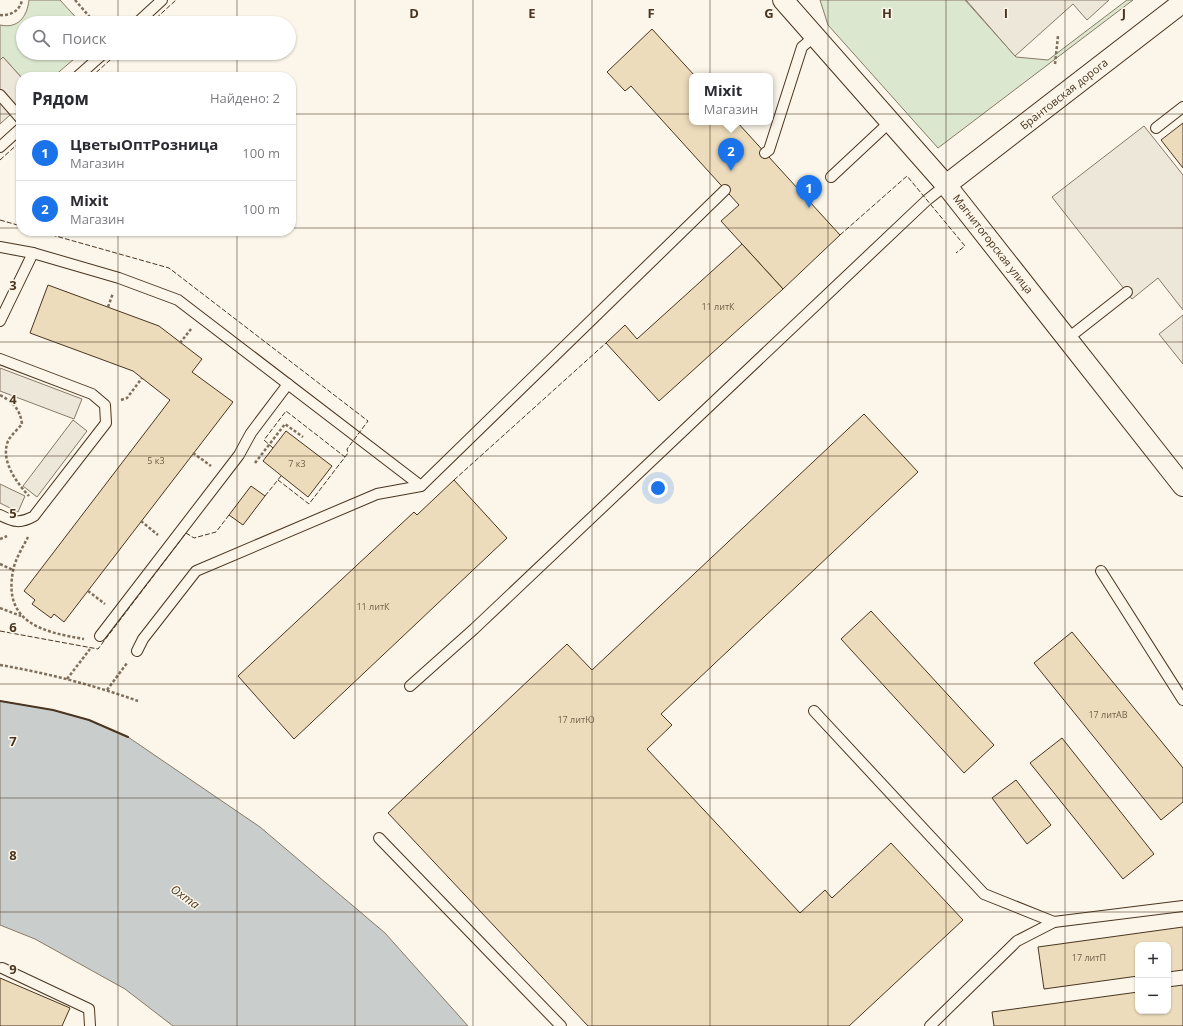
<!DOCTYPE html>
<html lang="ru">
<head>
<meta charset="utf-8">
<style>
	:root { --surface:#fff; --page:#f7f7f7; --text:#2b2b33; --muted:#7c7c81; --line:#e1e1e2; --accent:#1a73e8 }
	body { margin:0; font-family:"Open Sans",sans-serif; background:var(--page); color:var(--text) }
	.controls { position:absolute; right:12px; bottom:12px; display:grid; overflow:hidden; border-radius:8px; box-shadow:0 1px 3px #0004 }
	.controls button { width:36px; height:36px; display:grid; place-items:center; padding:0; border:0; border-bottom:1px solid var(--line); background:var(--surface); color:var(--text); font:20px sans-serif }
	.you { position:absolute; left:658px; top:488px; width:14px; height:14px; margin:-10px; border:3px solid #fff; border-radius:50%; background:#1a73e8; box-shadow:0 0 0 6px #1a73e833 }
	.badge { display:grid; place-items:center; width:26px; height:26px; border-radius:50%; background:var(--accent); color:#fff; font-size:13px; font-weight:700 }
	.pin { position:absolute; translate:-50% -33px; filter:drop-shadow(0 1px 2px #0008) }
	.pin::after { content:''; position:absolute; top:21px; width:14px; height:12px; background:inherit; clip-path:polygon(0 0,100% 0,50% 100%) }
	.popup { position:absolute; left:689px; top:73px; width:84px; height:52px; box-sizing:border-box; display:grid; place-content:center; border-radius:8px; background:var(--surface); filter:drop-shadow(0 1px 3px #0005); font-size:13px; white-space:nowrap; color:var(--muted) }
	.popup b { font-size:15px; color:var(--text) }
	.popup::after { content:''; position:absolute; left:50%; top:100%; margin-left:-8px; border:8px solid transparent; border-top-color:var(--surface) }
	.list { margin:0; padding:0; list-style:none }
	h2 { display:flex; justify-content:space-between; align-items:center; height:52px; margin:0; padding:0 16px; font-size:17px }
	h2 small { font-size:13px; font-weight:400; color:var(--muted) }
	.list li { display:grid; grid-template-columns:26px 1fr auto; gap:12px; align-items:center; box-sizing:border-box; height:56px; padding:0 16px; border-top:1px solid var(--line) }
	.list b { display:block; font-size:15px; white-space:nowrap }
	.list p { margin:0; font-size:13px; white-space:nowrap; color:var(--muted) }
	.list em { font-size:13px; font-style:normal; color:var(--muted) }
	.icon { flex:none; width:22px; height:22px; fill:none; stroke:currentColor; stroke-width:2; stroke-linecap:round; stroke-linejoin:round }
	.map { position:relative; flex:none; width:1183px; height:1026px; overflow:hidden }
	.search { position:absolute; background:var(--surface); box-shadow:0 1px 3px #0004; left:16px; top:16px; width:280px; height:44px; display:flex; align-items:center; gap:10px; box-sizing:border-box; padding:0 14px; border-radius:22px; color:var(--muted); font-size:15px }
	.panel { position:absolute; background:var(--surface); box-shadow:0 1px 3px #0004; left:16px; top:72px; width:280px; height:164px; border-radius:16px }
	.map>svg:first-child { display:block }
</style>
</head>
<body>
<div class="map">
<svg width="1183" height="1026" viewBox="0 0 1183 1026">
	<rect width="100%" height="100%" fill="#fbf6e9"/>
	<!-- green -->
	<g fill="#dce7d0" stroke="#887966">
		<path d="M29,0H60L81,23H23V53H81L53,77H21L3,57L0,60V25C18,29 27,17 29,0Z"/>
		<path d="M820,0H965L1016,57L1048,60L1127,0H1133L938,148L828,25Z"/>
	</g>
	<!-- parking -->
	<g fill="#ede7d9" stroke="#887966">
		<path d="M966,0H1109L1087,20L1073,4L1015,56Z"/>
		<path d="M3,57L21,77V105L0,124V60Z"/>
		<path d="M1144,126L1183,175V310L1158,278L1132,299L1052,197Z"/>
		<path d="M1183,315V364L1159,334Z"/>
		<path d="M0,368L82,399L74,419L0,391Z"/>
		<path d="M73,420L87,431L37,497L23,486Z"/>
		<path d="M0,484L25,496L18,512L0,503Z"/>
	</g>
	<!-- water -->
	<path fill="#c9cecd" stroke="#887966" d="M0,701L53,710L89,720L128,737L260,827L385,933L468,1026H173L125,989L35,939L0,925Z"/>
	<!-- building -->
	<g fill="#ecdcbc" stroke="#4a3520">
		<path d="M652,29L695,76H692V122H737L840,235L783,289L721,221L739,205L631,86L625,91L607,72Z"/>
		<path d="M1183,123V168L1161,140Z"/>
		<path d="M742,244L783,289L659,401L606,343L625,325L637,339Z"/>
		<path d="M48,285L159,326L202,359L192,372L233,402L64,622L54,614L51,618L32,604L35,600L24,591L170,400L133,371L30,333Z"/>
		<path d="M864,414L918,472L661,714L672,725L647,749L800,913L825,890L832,898L891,843L963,920L849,1026H588L388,813L567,644L592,670Z"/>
		<path d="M286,431L332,466L308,497L263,461Z"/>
		<path d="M454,480L507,538L294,739L238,676L414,512L417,515Z"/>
		<path d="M251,486L265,496L243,525L229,515Z"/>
		<path d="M871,611L994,745L964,773L841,639Z"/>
		<path d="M1072,632L1183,768V802L1161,820L1034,663Z"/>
		<path d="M1062,738L1154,854L1123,879L1030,763Z"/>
		<path d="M1016,780L1051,825L1027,844L992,798Z"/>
		<path d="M1183,927V970L1168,972V945H1138V976L1044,989L1038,947Z"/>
		<path d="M0,978L70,1008L62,1026H0Z"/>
		<path d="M1183,985V1026H994L992,1012L1138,992V1011H1168V987Z"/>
	</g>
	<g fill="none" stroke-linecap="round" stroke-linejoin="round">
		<!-- lane casing -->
		<g stroke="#4a3520" stroke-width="12">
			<g id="lane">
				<path d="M137,23L162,0"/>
				<path d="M77,77L104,53"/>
				<path d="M0,95L21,119"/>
				<path d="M1156,128L1183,107"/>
				<path d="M0,147L21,128"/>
				<path d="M765,153L769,150L802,47L815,36"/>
				<path d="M831,177L891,121"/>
				<path d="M0,247L33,253L119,278L178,300L421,486"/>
				<path d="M0,321L33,253"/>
				<path d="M1067,339L1127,292"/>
				<path d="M0,359L92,394L105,405L106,423L34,516C20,524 14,522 0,515"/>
				<path d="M1101,571L1183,700"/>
				<path d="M100,636L239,455L251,433L288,384"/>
				<path d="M137,651L143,639L196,571L377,494L421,486L725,190"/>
				<path d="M410,686L474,629L927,200L946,185"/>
				<path d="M814,711L984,894L1054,922"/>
				<path d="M379,838L561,1026"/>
				<path d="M2,968L89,1009L90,1026"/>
				<path d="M930,1026L1017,941L1054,922L1183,906"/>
			</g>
		</g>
		<!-- street casing -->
		<g stroke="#4a3520" stroke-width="22">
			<g id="street">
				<path d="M783,0L946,185L1183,486"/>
				<path d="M946,185L1183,2"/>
			</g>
		</g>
		<!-- path -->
		<g stroke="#7f6f5c" stroke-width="2.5" stroke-dasharray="3 2" stroke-linecap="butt">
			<path d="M75,0L95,23"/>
			<path d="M0,15C10,16 20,11 22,0"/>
			<path d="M1055,64L1058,36"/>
			<path d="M108,307L113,293"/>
			<path d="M180,343L191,329"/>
			<path d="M0,395C13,402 20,409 22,424C18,429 11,435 8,441C0,461 17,483 29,496"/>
			<path d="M121,400L127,398L142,378"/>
			<path d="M193,453L211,466"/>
			<path d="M255,463L285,424L303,437"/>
			<path d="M141,521L158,535"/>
			<path d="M28,537C23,547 15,559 13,571C3,623 43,632 84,639"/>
			<path d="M0,539L7,536"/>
			<path d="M0,564L13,570"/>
			<path d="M88,591L105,604"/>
			<path d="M0,608L21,616"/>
			<path d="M0,665C47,673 93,685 138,701"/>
			<path d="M67,679L90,649"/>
			<path d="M107,690L127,663"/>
		</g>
		<!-- lane -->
		<use href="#lane" stroke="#fbf6e9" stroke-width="10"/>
		<!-- street -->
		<use href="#street" stroke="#fbf6e9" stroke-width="20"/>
		<!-- fence -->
		<g stroke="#4a3520" stroke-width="1" stroke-dasharray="5 2" stroke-linecap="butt">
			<path d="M151,23L176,0"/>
			<path d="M91,77L118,53"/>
			<path d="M0,160L21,141"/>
			<path d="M0,220L21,226"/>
			<path d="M38,231L169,268L368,421L347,449L348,453L345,457"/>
			<path d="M840,235L907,176L965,246L956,253"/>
			<path d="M273,448L264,440L286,411L345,457L309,504L278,480"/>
			<path d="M454,480L606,343"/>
			<path d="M265,496L281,476"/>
			<path d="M0,631L98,649L186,533L194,538L216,532L229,515"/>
		</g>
		<!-- wall -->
		<path stroke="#4a3520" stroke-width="2" d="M0,701L53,710L89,720L128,737"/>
	</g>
	<!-- grid -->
	<path fill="none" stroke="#4a3520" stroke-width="1" stroke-opacity="0.55" d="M118,0V23M237,0V23M355,0V1026M473,0V1026M592,0V1026M710,0V1026M828,0V1026M946,0V1026M1065,0V1026M118,53V77M237,53V77M0,114H21M291,114H1183M0,228H21M291,228H1183M118,231V1026M237,231V1026M0,342H1183M0,456H1183M0,570H1183M0,684H1183M0,798H1183M0,912H1183"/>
	<g text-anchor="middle" stroke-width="3" stroke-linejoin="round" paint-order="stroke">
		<!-- number labels -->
		<g font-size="9" fill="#725f47">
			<text x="718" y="310">11 литК</text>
			<text x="156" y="464">5 к3</text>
			<text x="297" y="467">7 к3</text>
			<text x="373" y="610">11 литК</text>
			<text x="1108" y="718">17 литАВ</text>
			<text x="576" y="723">17 литЮ</text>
			<text x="1089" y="961">17 литП</text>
		</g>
		<!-- street labels -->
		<g font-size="11" fill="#4a3520" stroke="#fbf6e9">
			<text transform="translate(1064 94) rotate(-38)" y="4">Брантовская дорога</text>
			<text transform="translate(993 244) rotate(52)" y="4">Магнитогорская улица</text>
		</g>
		<!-- water labels -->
		<g font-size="12" font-style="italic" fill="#4a3520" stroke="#fbf6e9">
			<text transform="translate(185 897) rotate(36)" y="4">Охта</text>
		</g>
	</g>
	<g font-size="13" text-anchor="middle" font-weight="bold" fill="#4a3520" stroke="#fbf6e9" stroke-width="3" stroke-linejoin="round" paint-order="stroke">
		<text x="414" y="18">D</text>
		<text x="532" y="18">E</text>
		<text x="651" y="18">F</text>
		<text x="769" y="18">G</text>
		<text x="887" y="18">H</text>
		<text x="1006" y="18">I</text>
		<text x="1124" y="18">J</text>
		<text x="13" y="290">3</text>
		<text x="13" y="404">4</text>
		<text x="13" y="518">5</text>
		<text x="13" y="632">6</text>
		<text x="13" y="746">7</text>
		<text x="13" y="860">8</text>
		<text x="13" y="974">9</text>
	</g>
</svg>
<div class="controls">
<button>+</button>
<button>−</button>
</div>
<div class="you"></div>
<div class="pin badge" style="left:809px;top:208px">1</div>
<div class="pin badge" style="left:731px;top:171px">2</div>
<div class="popup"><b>Mixit</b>Магазин</div>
<div class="search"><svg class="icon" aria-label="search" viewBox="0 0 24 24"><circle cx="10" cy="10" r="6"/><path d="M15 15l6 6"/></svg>Поиск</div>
<section class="panel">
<h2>Рядом<small>Найдено: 2</small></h2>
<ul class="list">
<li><span class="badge">1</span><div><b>ЦветыОптРозница</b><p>Магазин</p></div><em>100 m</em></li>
<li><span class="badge">2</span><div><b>Mixit</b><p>Магазин</p></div><em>100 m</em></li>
</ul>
</section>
</div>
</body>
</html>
